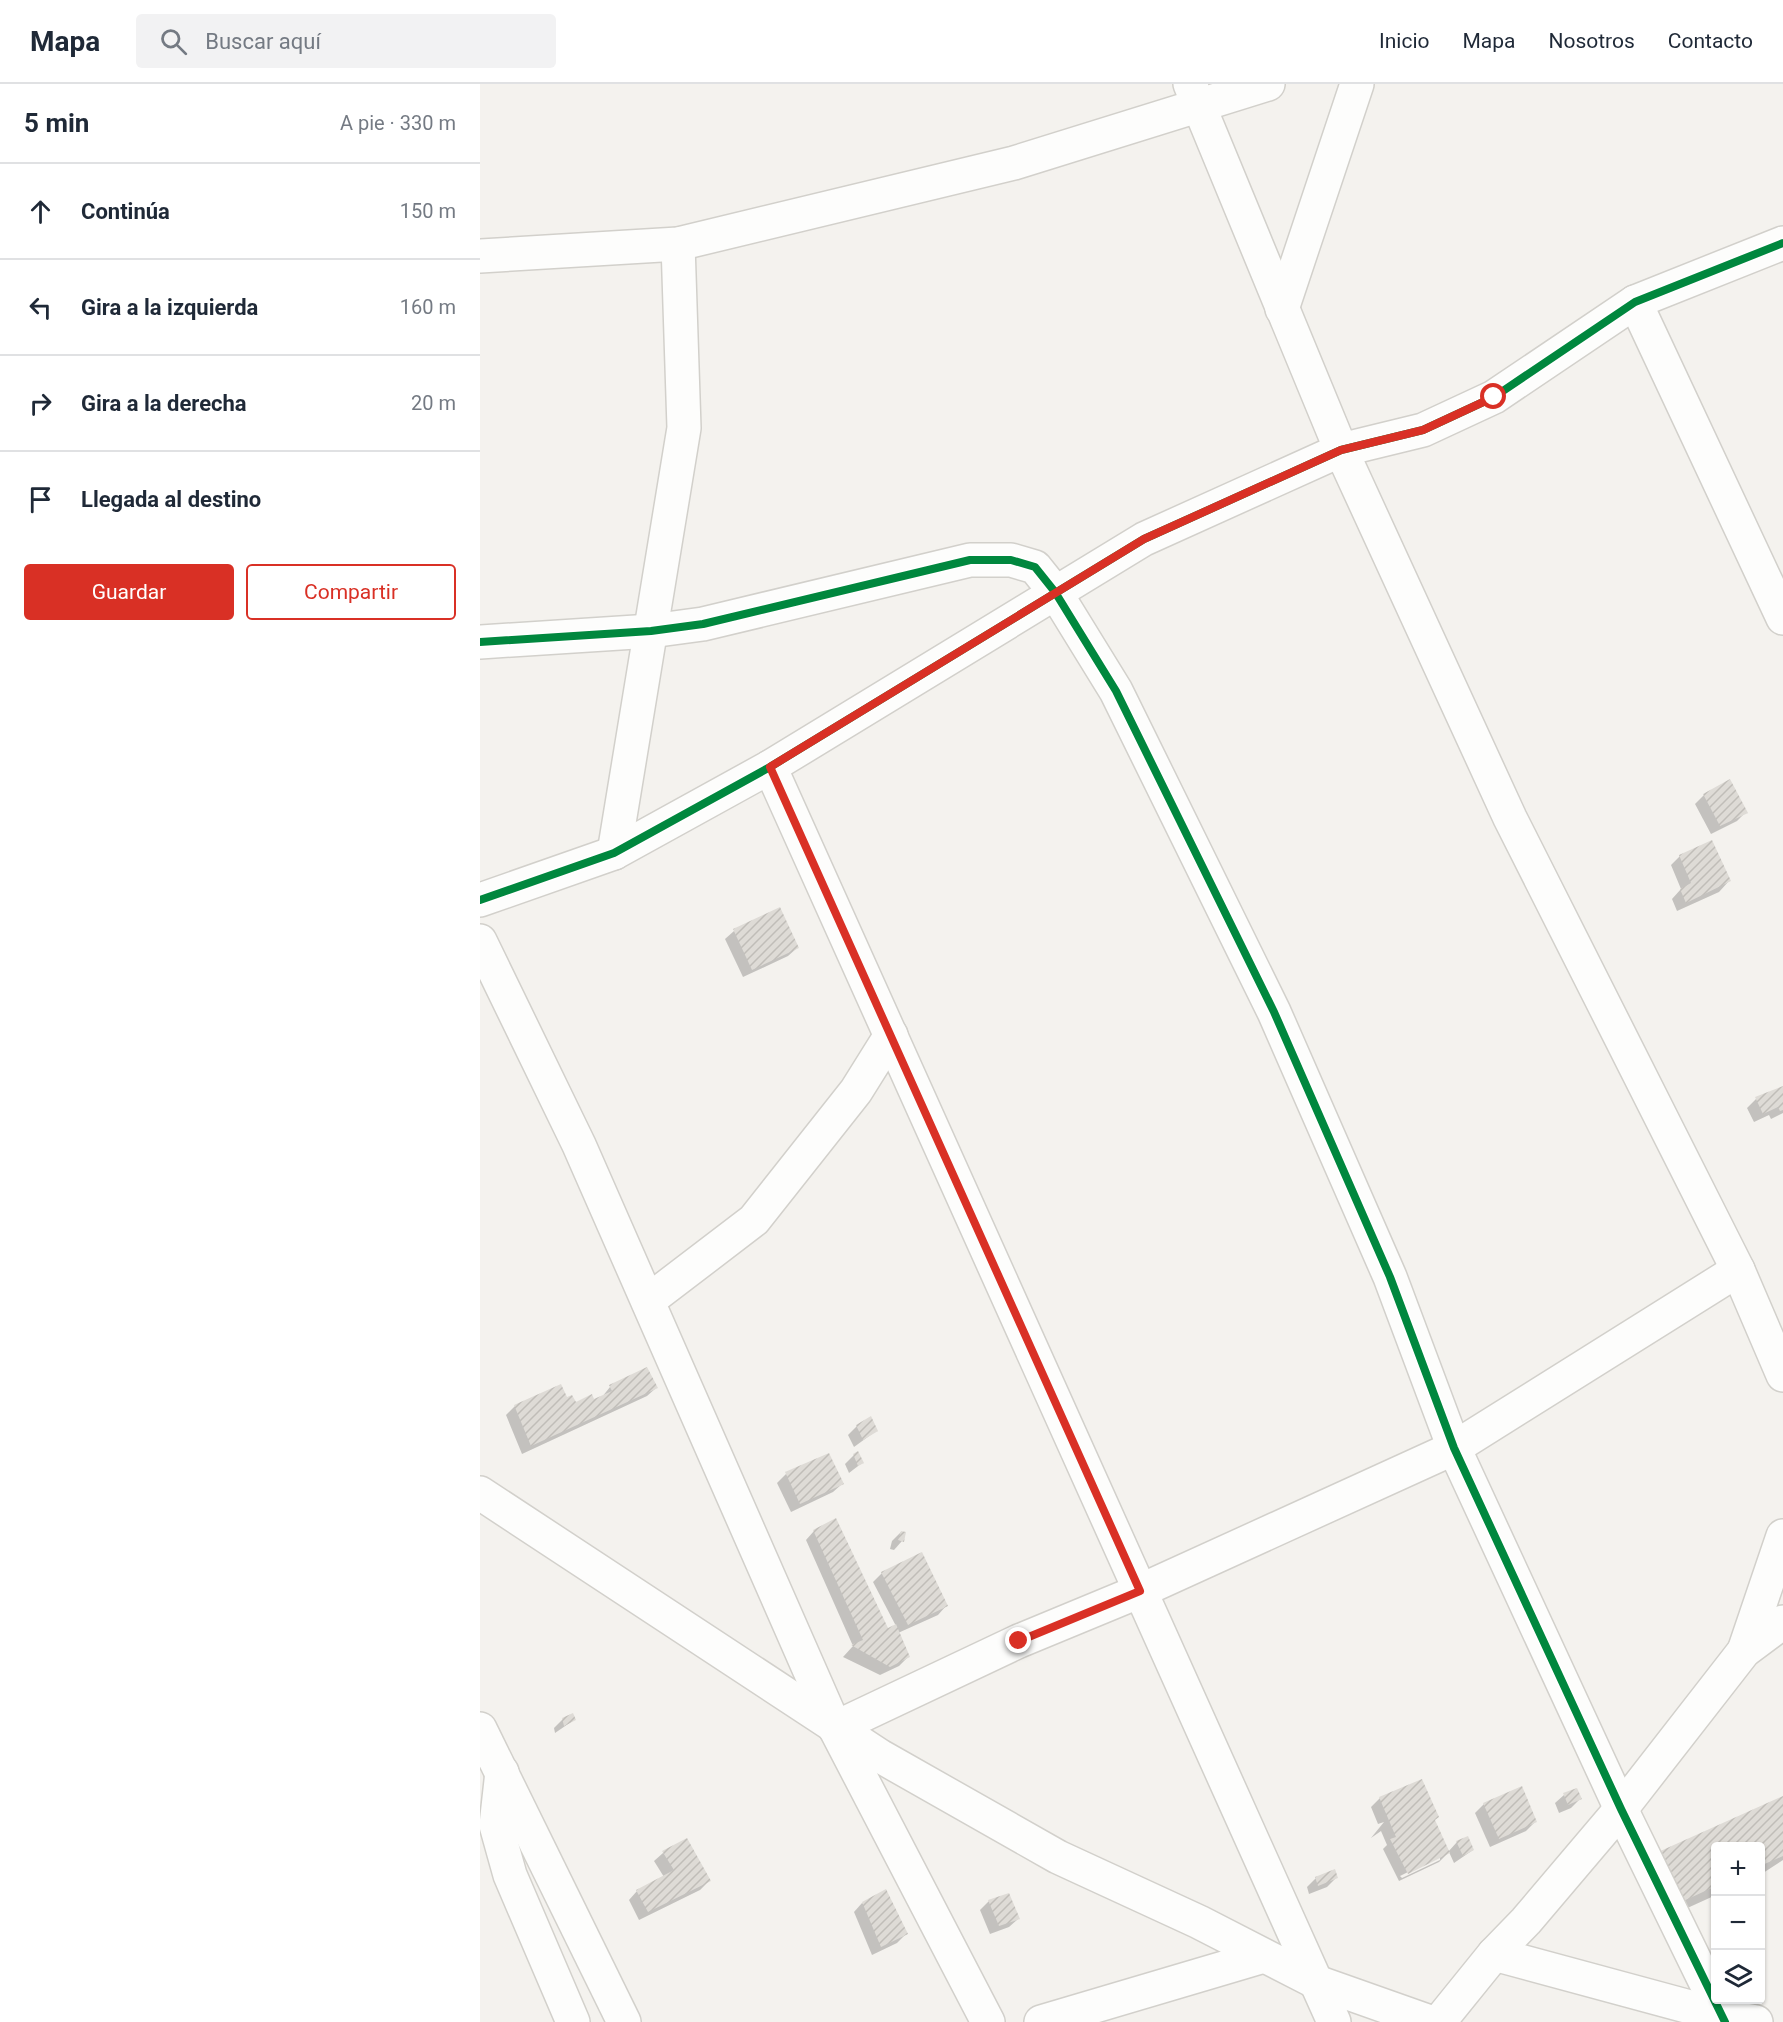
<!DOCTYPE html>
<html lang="es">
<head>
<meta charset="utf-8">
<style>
	:root { --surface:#fff; --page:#f2f2f3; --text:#1f2937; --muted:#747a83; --line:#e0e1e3; --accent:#d93025 }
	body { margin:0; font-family:Roboto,sans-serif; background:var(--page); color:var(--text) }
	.controls { position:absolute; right:18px; bottom:18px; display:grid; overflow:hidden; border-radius:6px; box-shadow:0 2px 4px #0004 }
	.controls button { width:54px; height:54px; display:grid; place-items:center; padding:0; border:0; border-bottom:2px solid var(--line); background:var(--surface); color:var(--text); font:30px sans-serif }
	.stop { position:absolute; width:18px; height:18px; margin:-14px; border:4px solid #d93025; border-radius:50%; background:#fff }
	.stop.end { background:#d93025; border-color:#fff; box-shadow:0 2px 6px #0008 }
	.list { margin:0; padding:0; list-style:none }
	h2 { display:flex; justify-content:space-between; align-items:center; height:78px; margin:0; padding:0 24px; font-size:26px }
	h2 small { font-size:20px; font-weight:400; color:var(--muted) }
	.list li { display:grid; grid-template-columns:39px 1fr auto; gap:18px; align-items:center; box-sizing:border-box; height:96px; padding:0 24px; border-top:2px solid var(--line) }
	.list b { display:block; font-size:22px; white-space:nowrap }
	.list em { font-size:20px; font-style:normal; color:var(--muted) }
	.actions { display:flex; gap:12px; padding:18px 24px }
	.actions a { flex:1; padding:14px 0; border:2px solid var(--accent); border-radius:6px; text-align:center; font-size:21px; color:var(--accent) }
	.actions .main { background:var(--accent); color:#fff }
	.icon { flex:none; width:33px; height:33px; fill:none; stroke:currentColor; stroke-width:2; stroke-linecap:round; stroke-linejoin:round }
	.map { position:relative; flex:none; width:1303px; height:1938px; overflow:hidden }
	header { display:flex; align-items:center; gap:36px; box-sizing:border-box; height:84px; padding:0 30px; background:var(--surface); border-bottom:2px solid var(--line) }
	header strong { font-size:28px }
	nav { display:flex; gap:33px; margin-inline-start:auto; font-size:21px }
	.search { width:420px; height:54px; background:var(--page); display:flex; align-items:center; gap:15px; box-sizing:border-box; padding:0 21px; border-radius:6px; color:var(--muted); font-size:22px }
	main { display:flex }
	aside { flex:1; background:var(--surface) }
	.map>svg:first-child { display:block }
</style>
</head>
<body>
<header>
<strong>Mapa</strong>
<div class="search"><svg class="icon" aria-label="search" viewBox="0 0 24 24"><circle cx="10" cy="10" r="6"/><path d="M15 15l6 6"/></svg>Buscar aquí</div>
<nav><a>Inicio</a><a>Mapa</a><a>Nosotros</a><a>Contacto</a></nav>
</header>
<main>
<aside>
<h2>5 min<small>A pie · 330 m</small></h2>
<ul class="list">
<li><svg class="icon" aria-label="ahead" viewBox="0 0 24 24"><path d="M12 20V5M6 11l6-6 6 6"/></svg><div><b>Continúa</b></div><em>150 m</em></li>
<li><svg class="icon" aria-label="left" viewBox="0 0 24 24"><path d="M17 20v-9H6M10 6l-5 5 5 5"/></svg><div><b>Gira a la izquierda</b></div><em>160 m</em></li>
<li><svg class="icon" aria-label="right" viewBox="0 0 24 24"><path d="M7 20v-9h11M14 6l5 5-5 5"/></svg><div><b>Gira a la derecha</b></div><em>20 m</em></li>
<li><svg class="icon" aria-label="arrive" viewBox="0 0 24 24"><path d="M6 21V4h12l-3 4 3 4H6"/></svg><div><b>Llegada al destino</b></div></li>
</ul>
<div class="actions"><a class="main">Guardar</a><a>Compartir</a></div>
</aside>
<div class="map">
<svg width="1303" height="1938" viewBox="0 0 1303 1938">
	<defs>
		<pattern id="building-hatch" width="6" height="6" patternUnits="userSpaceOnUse" patternTransform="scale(1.5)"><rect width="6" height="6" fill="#dedbd6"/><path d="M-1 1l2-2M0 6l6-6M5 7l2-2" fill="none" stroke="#c0bdb8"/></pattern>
	</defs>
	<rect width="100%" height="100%" fill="#f4f2ee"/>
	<!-- shadow -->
	<g fill="#0003" fill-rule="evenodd">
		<path d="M1224,711L1266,728L1257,737L1231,750L1215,720Z"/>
		<path d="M1200,772L1249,797L1239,808L1197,827L1192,815L1201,805L1191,781Z"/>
		<path d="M254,847L317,864L308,872L263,893L245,855Z"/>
		<path d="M1303,1003V1029L1291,1035L1289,1031L1274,1038L1267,1024L1276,1015Z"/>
		<path d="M167,1285L176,1304L167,1312L42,1370L26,1331L35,1322L86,1315L95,1320L113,1317L122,1313L130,1303Z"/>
		<path d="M377,1342L396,1347L374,1363L368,1351Z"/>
		<path d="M374,1371L382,1379L369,1389L365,1380Z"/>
		<path d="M306,1390L362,1400L353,1408L311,1428L297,1399Z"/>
		<path d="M334,1447L408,1546L416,1542L393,1498L402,1489L466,1522L458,1531L418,1549L428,1573L419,1582L400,1591L363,1573L373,1562L326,1456Z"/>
		<path d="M421,1448L422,1457L414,1466L410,1465L412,1457Z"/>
		<path d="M83,1635L94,1636L75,1649L74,1644Z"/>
		<path d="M941,1697L953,1737L968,1768L977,1758L993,1766L974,1779L969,1768L959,1778L919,1797L903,1765L907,1761L901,1747L891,1754L904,1738L898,1740L891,1723L900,1714ZM960,1772V1776L922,1794L920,1792Z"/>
		<path d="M1084,1711L1100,1715L1091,1724L1079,1729L1075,1719Z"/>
		<path d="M1303,1713V1776L1280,1791V1762H1236V1811L1181,1836L1177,1771Z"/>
		<path d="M1004,1720L1055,1738L1046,1747L1010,1763L995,1729Z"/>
		<path d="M183,1769L229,1797L220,1806L159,1836L149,1816L157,1807L184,1793L174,1777Z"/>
		<path d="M836,1794H856L847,1803L829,1810L827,1803Z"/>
		<path d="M509,1817L538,1835L529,1843L510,1850L500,1826Z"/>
		<path d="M382,1819L426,1850L417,1859L392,1871L374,1828Z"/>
	</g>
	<!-- building -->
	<g fill="url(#building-hatch)">
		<path d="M1250,695L1268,729L1240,742L1223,710Z"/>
		<path d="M1232,756L1251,797L1206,819L1200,805L1211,799L1199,771Z"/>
		<path d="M300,823L319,864L272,886L253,845Z"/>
		<path d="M1303,1002V1026L1300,1027L1298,1023L1283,1030L1275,1013Z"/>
		<path d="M167,1283L178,1304L51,1362L34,1321L81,1300L87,1313L92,1311L96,1318L112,1310L114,1315L132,1307L129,1301Z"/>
		<path d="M391,1332L398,1347L383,1356L376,1341Z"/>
		<path d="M378,1367L384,1379L378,1382L373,1370Z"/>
		<path d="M349,1369L364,1400L320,1420L305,1388Z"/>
		<path d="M356,1434L408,1544L416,1540L430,1573L410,1583L371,1561L383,1556L333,1446Z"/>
		<path d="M421,1447L426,1448L424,1458L418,1456Z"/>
		<path d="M442,1468L468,1522L428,1541L401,1488Z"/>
		<path d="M93,1629L96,1636L84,1642L82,1634Z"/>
		<path d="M942,1695L959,1733L955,1736L970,1769L928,1790L910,1755L916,1753L899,1713Z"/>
		<path d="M1042,1702L1057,1738L1019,1755L1003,1719Z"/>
		<path d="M1097,1704L1102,1715L1088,1721L1083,1709Z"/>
		<path d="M1303,1712V1772L1280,1782V1762H1236V1802L1199,1819L1176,1769Z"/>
		<path d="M988,1752L994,1766L983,1772L976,1757Z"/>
		<path d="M207,1754L231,1797L168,1828L156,1806L194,1786L182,1767Z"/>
		<path d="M855,1785L858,1794L838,1802L835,1793Z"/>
		<path d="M406,1805L428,1850L401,1863L382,1818Z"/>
		<path d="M529,1809L540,1835L519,1842L508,1816Z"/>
	</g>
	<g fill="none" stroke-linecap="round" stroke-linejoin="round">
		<!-- minor casing -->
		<g stroke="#d2d0cb" stroke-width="36">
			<g id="minor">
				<path d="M710,0L861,366L1030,734L1258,1186L1303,1291"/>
				<path d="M0,172L198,160L534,79L788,0"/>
				<path d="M1155,218L1303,534"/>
				<path d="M802,225L877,0"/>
				<path d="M0,558L171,547L223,540L490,476H531L555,483L575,508L636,607L794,928L910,1193L974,1364L1141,1725L1245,1938"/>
				<path d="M290,683L854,1938"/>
				<path d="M134,769L204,344L198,160"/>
				<path d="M0,816L134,769L290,683L664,455L861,366L943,346L1014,313L1155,218L1303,159"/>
				<path d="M0,857L99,1061L355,1644L508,1938"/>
				<path d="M168,1217L274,1136L376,1007L411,951"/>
				<path d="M0,1409L400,1672L578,1773L719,1838L834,1897L950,1938"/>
				<path d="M1264,1567L1303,1452"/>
				<path d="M355,1644L539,1557L660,1507L974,1364L1258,1186"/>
				<path d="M0,1645L144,1938"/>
				<path d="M22,1688L16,1741L30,1791L93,1938"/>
				<path d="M1014,1870L1243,1932L1276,1938"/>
				<path d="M561,1938L784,1872"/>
				<path d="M959,1938L1014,1870L1046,1837L1141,1725L1264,1567L1303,1538"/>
			</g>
		</g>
		<!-- minor -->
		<use href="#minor" stroke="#fdfdfc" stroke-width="33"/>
		<!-- cycleway casing -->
		<g stroke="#fff" stroke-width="11">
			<g id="cycleway">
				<path d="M0,558L171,547L223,540L490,476H531L555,483L575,508L636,607L794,928L910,1193L974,1364L1141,1725L1245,1938"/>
				<path d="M0,816L134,769L290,683L664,455L861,366L943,346L1014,313L1155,218L1303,159"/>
			</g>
		</g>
		<!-- cycleway -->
		<use href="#cycleway" stroke="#00873e" stroke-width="8"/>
	</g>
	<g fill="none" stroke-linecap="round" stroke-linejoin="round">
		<!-- route -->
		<path stroke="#d93025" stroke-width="8" d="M539,1557L660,1507L290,683L664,455L861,366L943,346L1014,313"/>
	</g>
</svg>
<div class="controls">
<button>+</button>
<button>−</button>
<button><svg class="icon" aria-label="layers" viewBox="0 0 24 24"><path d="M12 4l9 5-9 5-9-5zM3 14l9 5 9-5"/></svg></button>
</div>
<div class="stop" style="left:1014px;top:313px"></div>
<div class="stop end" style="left:539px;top:1557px"></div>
</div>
</main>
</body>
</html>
